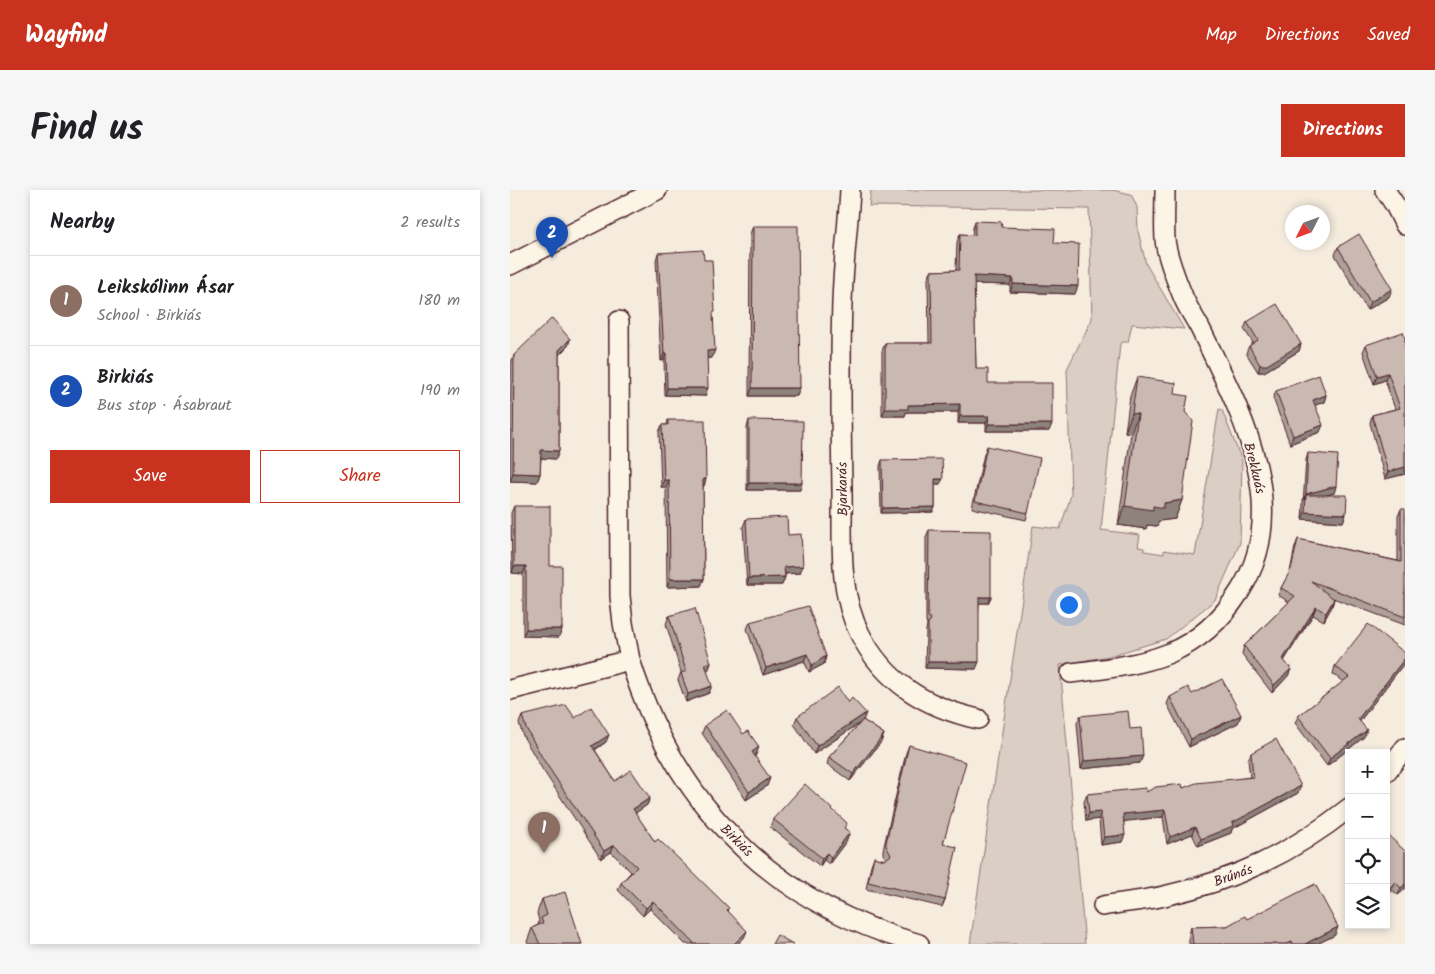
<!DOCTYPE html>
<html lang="en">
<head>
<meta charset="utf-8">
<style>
	:root { --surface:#fff; --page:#f6f6f6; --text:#202124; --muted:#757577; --line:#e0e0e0; --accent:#c8321e }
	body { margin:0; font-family:Kalam,sans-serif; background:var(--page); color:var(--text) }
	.controls { position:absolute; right:15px; bottom:15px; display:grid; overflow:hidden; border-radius:0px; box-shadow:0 2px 8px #0003 }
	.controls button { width:45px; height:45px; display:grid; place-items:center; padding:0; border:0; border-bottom:1px solid var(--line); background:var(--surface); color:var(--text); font:25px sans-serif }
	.compass { position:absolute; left:775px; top:15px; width:45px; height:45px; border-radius:50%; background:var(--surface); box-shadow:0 2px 8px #0003; rotate:228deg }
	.you { position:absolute; left:558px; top:414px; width:18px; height:18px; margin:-12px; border:4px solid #fff; border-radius:50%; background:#1a73e8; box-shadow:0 0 0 8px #1a73e833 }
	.badge { display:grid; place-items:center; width:32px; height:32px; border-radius:50%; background:var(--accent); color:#fff; font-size:16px; font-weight:700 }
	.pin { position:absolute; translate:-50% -41px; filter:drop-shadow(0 1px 2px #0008) }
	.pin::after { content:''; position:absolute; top:26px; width:18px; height:15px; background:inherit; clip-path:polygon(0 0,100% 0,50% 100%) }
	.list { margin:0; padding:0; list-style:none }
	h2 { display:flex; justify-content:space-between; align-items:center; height:65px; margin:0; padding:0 20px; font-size:21px }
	h2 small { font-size:16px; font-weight:400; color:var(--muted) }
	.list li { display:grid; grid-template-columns:32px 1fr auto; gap:15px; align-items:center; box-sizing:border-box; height:90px; padding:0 20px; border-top:1px solid var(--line) }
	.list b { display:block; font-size:19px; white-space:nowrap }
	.list p { margin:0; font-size:16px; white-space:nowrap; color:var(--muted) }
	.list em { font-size:16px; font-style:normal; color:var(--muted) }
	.actions { display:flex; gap:10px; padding:15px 20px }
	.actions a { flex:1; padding:11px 0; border:1px solid var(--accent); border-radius:0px; text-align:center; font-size:18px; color:var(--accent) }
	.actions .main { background:var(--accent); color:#fff }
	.icon { flex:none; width:28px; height:28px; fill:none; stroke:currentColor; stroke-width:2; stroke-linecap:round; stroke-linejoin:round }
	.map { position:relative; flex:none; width:895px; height:754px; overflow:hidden; border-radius:0px }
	header { display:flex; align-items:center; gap:30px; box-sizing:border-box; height:70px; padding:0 25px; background:var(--accent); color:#fff }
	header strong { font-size:24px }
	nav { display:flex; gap:28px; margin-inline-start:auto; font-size:18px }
	.intro { display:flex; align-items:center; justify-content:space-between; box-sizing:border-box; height:120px; padding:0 30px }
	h1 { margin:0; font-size:35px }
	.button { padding:12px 22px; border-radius:0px; background:var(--accent); color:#fff; font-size:18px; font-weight:700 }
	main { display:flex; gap:30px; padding:0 30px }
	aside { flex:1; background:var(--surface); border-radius:0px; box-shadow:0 2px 8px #0003 }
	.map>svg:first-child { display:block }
</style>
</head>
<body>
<header>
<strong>Wayfind</strong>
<nav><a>Map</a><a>Directions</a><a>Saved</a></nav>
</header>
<div class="intro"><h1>Find us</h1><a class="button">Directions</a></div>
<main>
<aside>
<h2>Nearby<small>2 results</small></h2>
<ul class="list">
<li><span class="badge" style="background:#8d6e63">1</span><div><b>Leikskólinn Ásar</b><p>School · Birkiás</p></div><em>180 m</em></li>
<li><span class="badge" style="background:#1a4fb4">2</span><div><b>Birkiás</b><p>Bus stop · Ásabraut</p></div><em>190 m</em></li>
</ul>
<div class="actions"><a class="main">Save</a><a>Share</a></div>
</aside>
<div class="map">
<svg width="895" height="754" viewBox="0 0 895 754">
	<rect width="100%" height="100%" fill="#f5ecde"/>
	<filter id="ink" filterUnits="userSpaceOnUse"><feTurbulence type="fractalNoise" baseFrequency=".02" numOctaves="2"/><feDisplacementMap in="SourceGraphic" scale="10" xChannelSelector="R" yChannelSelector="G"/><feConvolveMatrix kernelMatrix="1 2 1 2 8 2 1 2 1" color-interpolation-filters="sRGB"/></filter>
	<g filter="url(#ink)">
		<!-- green -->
		<path fill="#dbcec4" stroke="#927678" d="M361,0H602L621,4L627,17L628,41L636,74L674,139L622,134L618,152H613L610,154L591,340L630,345L628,357L634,358V361L654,364V360L685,365L709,219L712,220L732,271L730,353L705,410L656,449L599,466L550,475L575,754H460L523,336L550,339L561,305L557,179L582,129L579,19L359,16Z"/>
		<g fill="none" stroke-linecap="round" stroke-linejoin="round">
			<!-- minor casing -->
			<g stroke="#4a1f2b" stroke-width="22">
				<g id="minor">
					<path d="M340,0C338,38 333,75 332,113C330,175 331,237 332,299C333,347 327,400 350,444C375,493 416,517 468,529"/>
					<path d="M875,0L885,15L895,35"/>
					<path d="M0,75L147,0"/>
					<path d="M109,131L110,406L113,433L120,470"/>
					<path d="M561,483C634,474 687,469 730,401C784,317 729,219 691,140C685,128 676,116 672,104C666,90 656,63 655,49C654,33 655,16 655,0"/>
					<path d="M0,500L120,470C166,616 261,712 409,754"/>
					<path d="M876,582L895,558"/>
					<path d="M593,716C613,712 634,711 654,706C725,690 781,664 839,618"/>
				</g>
			</g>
			<!-- minor -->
			<use href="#minor" stroke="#fcf5e5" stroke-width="19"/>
		</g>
		<!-- wall -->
		<g fill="#ae9f98" stroke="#4a1f2b">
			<path d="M465,31L491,37L544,53L565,104L500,102V95L464,94L466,179L478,193L539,241H476V233H448V222H396L395,226H372V161L375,153H419L418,88L421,81L446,80L447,52L450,44L462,45L463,38Z"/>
			<path d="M243,36L290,198L287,206H239L240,44Z"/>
			<path d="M828,57L879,107L857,120L825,65Z"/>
			<path d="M148,63L194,70L203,128L202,168H197L195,206L155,205L154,170L151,171L146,70Z"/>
			<path d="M737,132L791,154L789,161L754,182H748L736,163L739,156L743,153L734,139Z"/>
			<path d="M895,148V284L875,289L860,233L862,225L885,219L875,190L864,194L853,162L856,155Z"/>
			<path d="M60,149L58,156L49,165V261L46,269L31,268L30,284L27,292L0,291L1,173L4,165Z"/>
			<path d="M627,187L665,204L675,222L672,310L665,329L649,331L647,336L637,335L636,339L608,335L621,243L615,242L620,206Z"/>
			<path d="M766,201L816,205L814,212L805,215L810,242L780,254L763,208Z"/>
			<path d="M158,230L196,289L194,296H193L194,389L191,396L157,397L156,297H151L149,242L152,235H157Z"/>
			<path d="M239,230L290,300H237V238Z"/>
			<path d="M477,256L518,323L516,330L462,318L474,264Z"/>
			<path d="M798,263L826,296L824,303L816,305L836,324L833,332L792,329L796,270Z"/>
			<path d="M372,270L430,294H425V317L423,322L371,323L370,276Z"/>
			<path d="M4,316L40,376L52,439L49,447L13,446V384L2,383L1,323Z"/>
			<path d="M891,319L895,403V435L823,408L824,409L822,416L814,431L803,425L774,471L781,479L778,486L762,503L732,464L734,456L779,412L768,405L771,398L780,382L785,357L788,349L888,371V326Z"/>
			<path d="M236,329L278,345L290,383L275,384V387L272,395H237L233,337Z"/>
			<path d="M419,340L481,407L478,413H469L466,479L415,478L416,440L417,435L416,432V347Z"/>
			<path d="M159,426L201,473L198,481H197L199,503L176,512L168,490L171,482L156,434Z"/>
			<path d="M240,432L316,466L314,474L299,482L294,471L253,485L237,439Z"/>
			<path d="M895,463V472L850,531L854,547L817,576L785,533L788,526L833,492L823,484L825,476Z"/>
			<path d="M660,507L731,525L728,533L679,557L657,514Z"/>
			<path d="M338,513L353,530L374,544L371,552L340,591L317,574L319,567L351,532L304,564L284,534L287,527Z"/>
			<path d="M12,526L65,528L96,552L85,560L105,591L140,608L137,615L125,623L145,652L218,721L234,748L228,754H175L140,719L133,726L108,700L111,693L121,682L101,662L91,669L31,577L13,546L9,533Z"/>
			<path d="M570,526L620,539L630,573L571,579L567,533Z"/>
			<path d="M195,535L246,565L244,566L257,596L236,610L192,543Z"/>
			<path d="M399,555L433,654L435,710L432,717L356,699L361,675L364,667L375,670L376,669L373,664V660L396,563Z"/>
			<path d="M741,563L788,603L722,639L721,643L688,656L682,644L657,654L653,627L614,631L612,652L591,655L589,629L576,631L574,612L577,604L636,602L673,598L740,587L738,570Z"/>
			<path d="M263,629L335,639L337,650L319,674L314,670L310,676L260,637Z"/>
			<path d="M876,646L895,661V699L888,705L882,700L876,706Z"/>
			<path d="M32,709L72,754H18L17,752L22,738L28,735L29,731L27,723Z"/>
			<path d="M737,729L825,745L807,754H679V745L681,737L717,736Z"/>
		</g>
		<!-- shaded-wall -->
		<g fill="#8d827c" stroke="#4a1f2b">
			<path d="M464,86L503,88L500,95L462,94Z"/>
			<path d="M503,94L568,96L565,104L500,102Z"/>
			<path d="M882,99L879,107L857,120L860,112Z"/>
			<path d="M60,149L58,156L46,168L49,160Z"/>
			<path d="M791,154L789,161L754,182H748L750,175Z"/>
			<path d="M205,160L202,168H194L197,161Z"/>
			<path d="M154,163H156L154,170L151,171Z"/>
			<path d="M878,183L875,190L864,194L867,186Z"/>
			<path d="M157,198H198L195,206L155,205Z"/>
			<path d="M242,198H290L287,206H239Z"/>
			<path d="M816,205L814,212L800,217L803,210Z"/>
			<path d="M450,214L448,222H396L395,226H372L375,219L398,215Z"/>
			<path d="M622,223L628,224L621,243L615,242Z"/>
			<path d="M450,226H479L476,233H448Z"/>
			<path d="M478,234H542L539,241H476Z"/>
			<path d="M813,235L810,242L780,254L783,246Z"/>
			<path d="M31,260L49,261L46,269L28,268Z"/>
			<path d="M895,277V284L875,289L878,282Z"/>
			<path d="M3,283L30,284L27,292L0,291Z"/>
			<path d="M193,289H196L194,296H190Z"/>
			<path d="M425,289H433L430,294H423Z"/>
			<path d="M154,290H159L156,297H151Z"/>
			<path d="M239,293H292L290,300H237Z"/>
			<path d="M826,296L824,303L796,311V305L793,311L796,304Z"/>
			<path d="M672,310L665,329L649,331L647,336L637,335L636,339L608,335L615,316H643L654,313Z"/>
			<path d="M425,317L423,322L371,323L373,318Z"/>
			<path d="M795,322L836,324L833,332L792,329Z"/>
			<path d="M4,376H16L13,384L2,383Z"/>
			<path d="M293,376L290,383L272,384L274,377Z"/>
			<path d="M275,387L272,395H237L239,388Z"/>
			<path d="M160,389H194L191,396L157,397Z"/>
			<path d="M469,407H481L478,413H467Z"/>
			<path d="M824,409L822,416L814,431L816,423Z"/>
			<path d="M806,417L803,425L770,477L773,469Z"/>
			<path d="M16,439H52L49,447L13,446Z"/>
			<path d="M297,464L294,471L253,485L256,478Z"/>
			<path d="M316,466L314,474L299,482L302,475Z"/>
			<path d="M895,468V472L846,536L848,529Z"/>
			<path d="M418,472H469L466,479L415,478Z"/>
			<path d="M201,473L198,481L192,482L195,474Z"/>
			<path d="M781,479L778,486L762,503L764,495Z"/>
			<path d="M202,496L199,503L176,512L178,504Z"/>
			<path d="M356,523L353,531L304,564L307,556Z"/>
			<path d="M731,525L728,533L679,557L681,549Z"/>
			<path d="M857,540L854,547L817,576L820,568Z"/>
			<path d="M374,544L371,552L340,591L343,584Z"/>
			<path d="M99,545L96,552L79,563L82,556Z"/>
			<path d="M249,557L246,565L239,569L242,562Z"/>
			<path d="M633,566L630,573L571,579L574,571Z"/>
			<path d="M260,588L257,596L236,610L239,602Z"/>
			<path d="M791,596L788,603L722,639L721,643L688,656L691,649Z"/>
			<path d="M140,608L137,615L120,627L123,619Z"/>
			<path d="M655,620L653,627L610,632L613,624Z"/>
			<path d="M591,622L589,629L576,631L579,623Z"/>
			<path d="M685,637L682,644L657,654L660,647Z"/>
			<path d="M340,642L337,650L319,674L321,667Z"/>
			<path d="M615,645L612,652L591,655L594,647Z"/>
			<path d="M104,655L101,662L91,669L94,661Z"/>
			<path d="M317,663L314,670L310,676L312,668Z"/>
			<path d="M885,692L882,700L876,706V702Z"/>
			<path d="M895,694V699L888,705L891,698Z"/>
			<path d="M143,711L140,719L133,726L136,718Z"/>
			<path d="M828,737L825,745L807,754H795Z"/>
			<path d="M237,741L234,748L228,754H224Z"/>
		</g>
		<!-- building -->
		<g fill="#cab9b1" stroke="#4a1f2b">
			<path d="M465,31L492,32L491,37L545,39L544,53L569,54L568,96L503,94V88L464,86L466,179H478V193H542V234H478L479,226H450V214L398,215V219H375V153H422L421,81L449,80L450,44L465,45Z"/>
			<path d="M243,36H288L290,198H242Z"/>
			<path d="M849,44L882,99L860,112L828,57Z"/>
			<path d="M193,60L194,70H202L205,122L203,123L205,160L197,161L198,198H157L156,163H154L148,63Z"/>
			<path d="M767,114L791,154L757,175H750L739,156L748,150L737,132Z"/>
			<path d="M42,128L60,149L49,160V261L31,260L30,284L3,283L4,165Z"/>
			<path d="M893,142L895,148V277L878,282L862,225L890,218L878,183L867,186L856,155Z"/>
			<path d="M809,185L816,205L803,210L813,235L783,246L766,201Z"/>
			<path d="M627,187L666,193L665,204L678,206L675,222L683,231L672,310L654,313V318L643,316V320L615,316L628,224L622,223Z"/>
			<path d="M158,230H195L196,289H193L194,389H160L159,290H154L152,235H158Z"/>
			<path d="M239,230L293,231L292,293H239Z"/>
			<path d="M477,256L530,268L518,323L465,311Z"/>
			<path d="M798,263L828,265L826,296L796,304Z"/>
			<path d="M432,269L433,289H425V317L373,318L372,270Z"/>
			<path d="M796,305H837L836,324L795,322Z"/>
			<path d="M4,316H40V376H52V439H16V376H4Z"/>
			<path d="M891,319H895V401L894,403H895V427L801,391L824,409L816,423L806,417L773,469L781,479L764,495L734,456L785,406L771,398L781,379L788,349L891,372Z"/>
			<path d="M277,327L278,345L291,344L293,376L274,377L275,387L239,388L236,329Z"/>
			<path d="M419,340L481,341V407H469V472H418V433L421,430L418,426Z"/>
			<path d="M298,416L316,466L302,475L297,464L256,478L240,432Z"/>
			<path d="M185,418L201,473L195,474L202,496L178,504L171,483L176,481L159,426Z"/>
			<path d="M858,434L895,463V468L848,529L857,540L820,568L788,526L839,487L825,476Z"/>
			<path d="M712,489L731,525L681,549L660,507L678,497L682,504Z"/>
			<path d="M328,497L338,513L342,508L356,523L307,556L287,527Z"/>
			<path d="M56,515L65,528L81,517L99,545L82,556L105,591L121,580L140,608L123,619L145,652L148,649L171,671L219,718L217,720L237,741L224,754H183L184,753L143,711L136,718L111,693L127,677L104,655L94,661L33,569L16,538L12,526Z"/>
			<path d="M217,520L233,544L238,541L249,557L242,562L260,588L239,602L195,535Z"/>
			<path d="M618,521L620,539L631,538L633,566L574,571L570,526Z"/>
			<path d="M353,530L374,544L343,584L319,567Z"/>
			<path d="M766,549L791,596L722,633L723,636L691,649L685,637L660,647L655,620L613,624L615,645L594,647L591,622L579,623L577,604L636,598V602L646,597L672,594L673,598L686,593L743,587L741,563Z"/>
			<path d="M399,555L456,572L433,654L447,657L435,710L358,692L364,667L375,670L381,665L376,656V653Z"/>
			<path d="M295,594L337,633L334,638L340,642L321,667L317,663L312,668L263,629Z"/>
			<path d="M878,645L895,661V694L891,698L885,692L876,702V646Z"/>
			<path d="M805,694L828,737L795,754H783L782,752L777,754H683L681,737L717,736L735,726L737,729Z"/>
			<path d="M55,702L72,754H30L22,738L33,733L31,728L37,725L32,709Z"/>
			<path d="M267,745L283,754H262Z"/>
		</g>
	</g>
	<g text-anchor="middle" stroke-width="4.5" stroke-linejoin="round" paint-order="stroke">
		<!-- street labels -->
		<g font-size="14" fill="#4a1f2b" stroke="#fcf5e5">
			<text transform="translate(745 278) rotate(76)" y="5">Brekkuás</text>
			<text transform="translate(332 299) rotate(-91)" y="5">Bjarkarás</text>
			<text transform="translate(227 650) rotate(45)" y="5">Birkiás</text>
			<text transform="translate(723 685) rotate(-20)" y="5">Brúnás</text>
		</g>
	</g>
</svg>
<div class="controls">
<button>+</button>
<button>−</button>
<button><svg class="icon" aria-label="locate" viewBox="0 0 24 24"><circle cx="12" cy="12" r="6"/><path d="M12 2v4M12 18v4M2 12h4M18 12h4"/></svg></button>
<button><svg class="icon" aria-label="layers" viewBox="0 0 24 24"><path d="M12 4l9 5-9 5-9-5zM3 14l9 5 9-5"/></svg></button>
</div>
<svg class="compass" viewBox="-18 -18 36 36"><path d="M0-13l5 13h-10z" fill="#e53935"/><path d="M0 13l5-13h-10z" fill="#757577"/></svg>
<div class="you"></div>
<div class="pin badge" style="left:34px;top:663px;background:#8d6e63">1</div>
<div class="pin badge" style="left:42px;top:68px;background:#1a4fb4">2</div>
</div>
</main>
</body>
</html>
